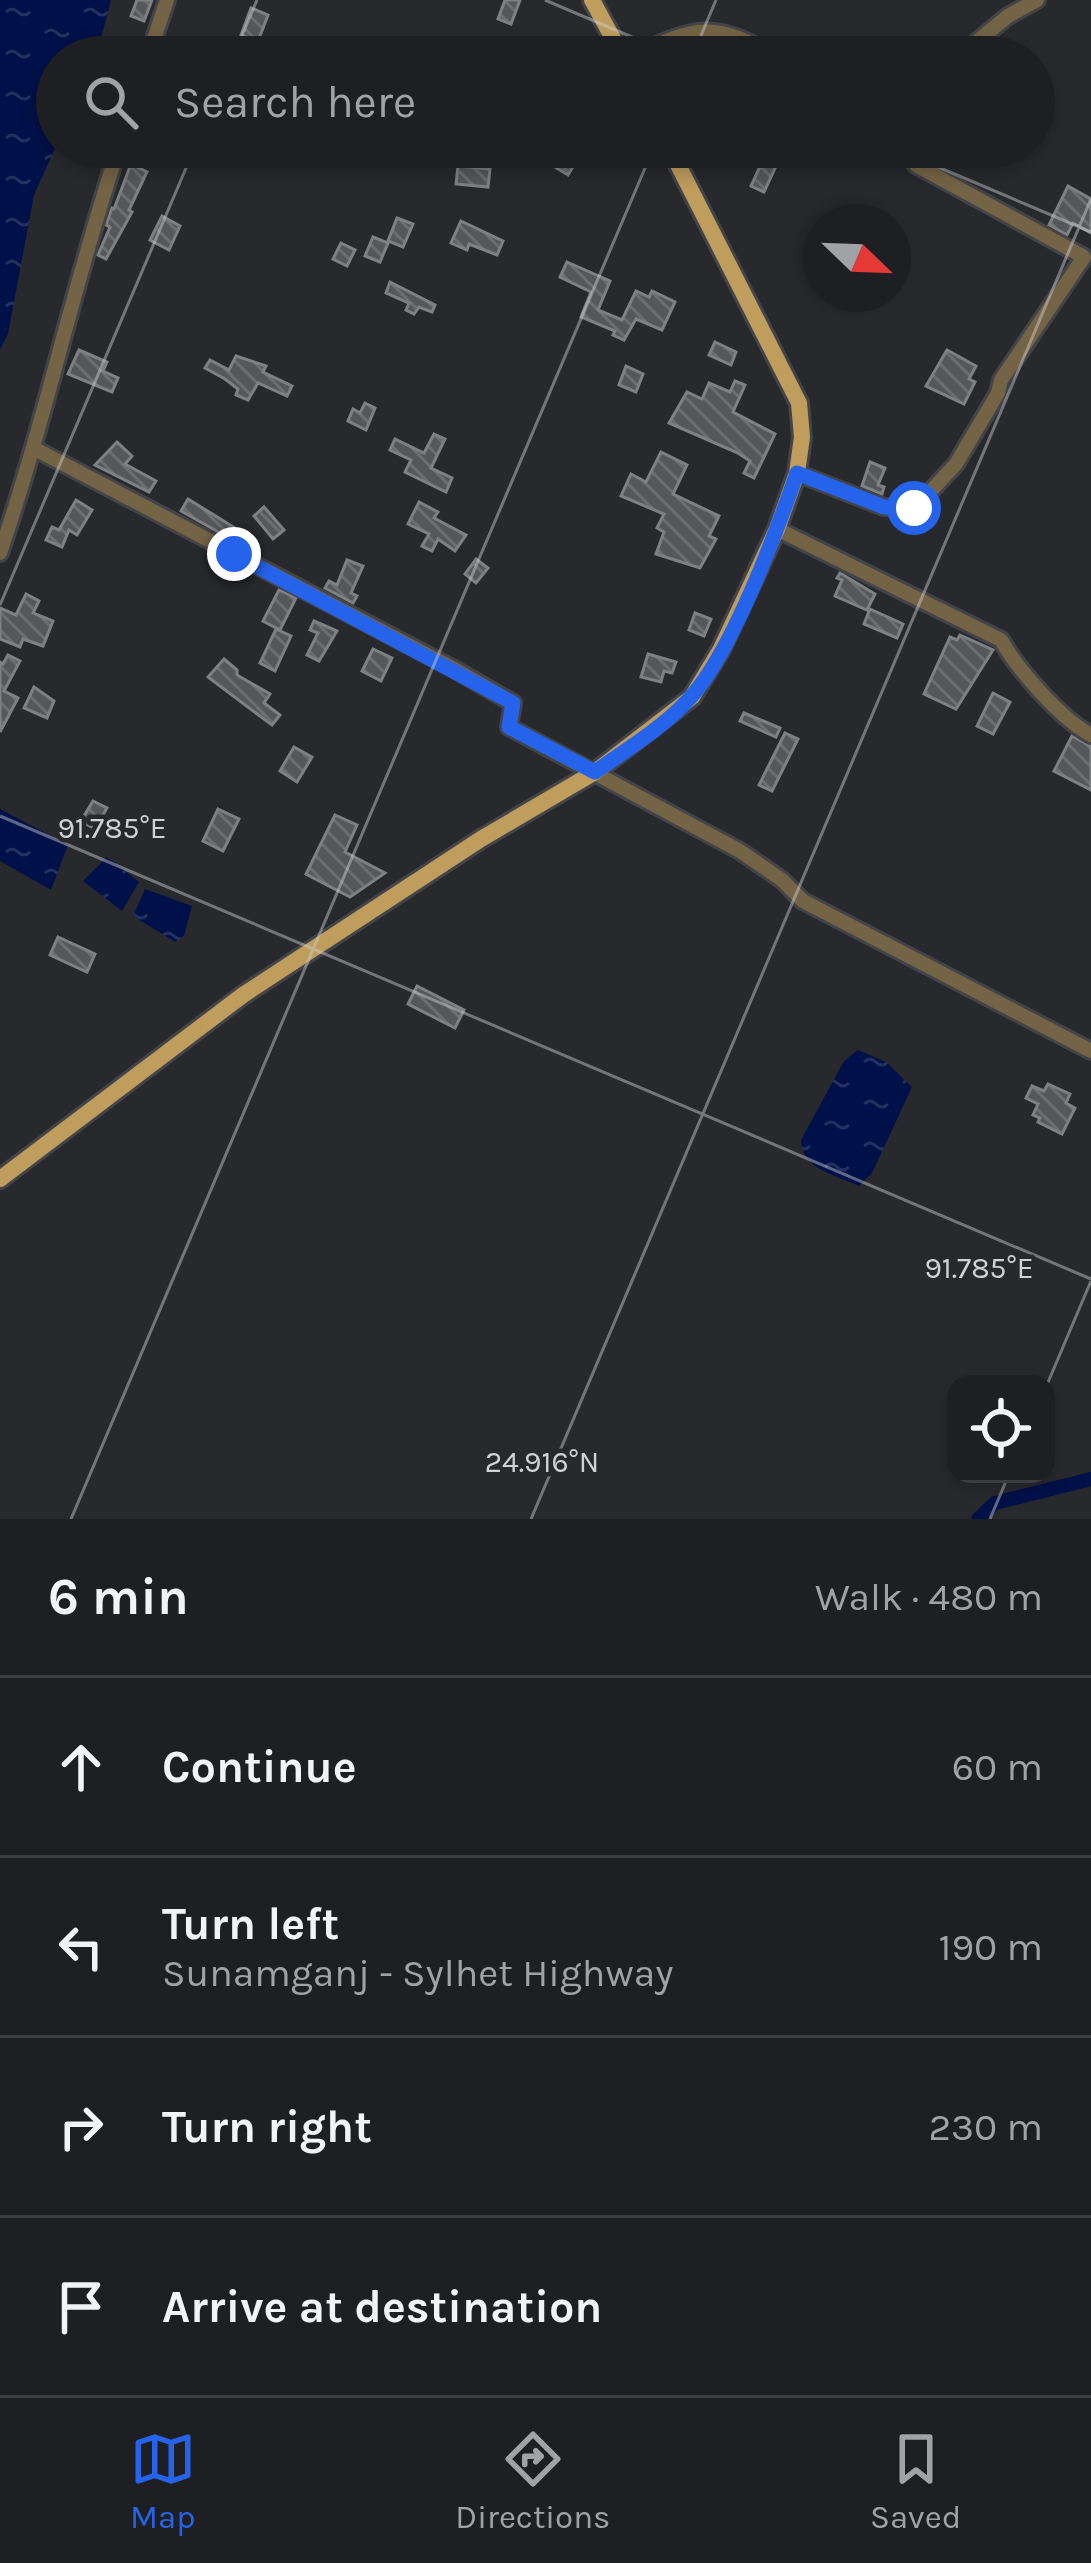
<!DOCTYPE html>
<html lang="en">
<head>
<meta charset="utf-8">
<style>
	:root { --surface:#1e1f22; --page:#2b2c2f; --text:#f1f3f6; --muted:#a1a2a5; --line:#3c3d40; --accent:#2563eb }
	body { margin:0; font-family:Karla,sans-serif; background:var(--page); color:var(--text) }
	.controls { position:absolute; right:36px; bottom:36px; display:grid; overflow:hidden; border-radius:24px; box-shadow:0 6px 18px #0003 }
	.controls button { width:108px; height:108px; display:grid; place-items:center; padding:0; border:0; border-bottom:3px solid var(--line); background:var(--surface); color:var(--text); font:60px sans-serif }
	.compass { position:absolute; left:803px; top:204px; width:108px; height:108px; border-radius:50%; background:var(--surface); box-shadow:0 6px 18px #0003; rotate:113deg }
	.stop { position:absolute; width:36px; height:36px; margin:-27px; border:9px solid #2563eb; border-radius:50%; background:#fff }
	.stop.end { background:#2563eb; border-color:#fff; box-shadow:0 3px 12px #0008 }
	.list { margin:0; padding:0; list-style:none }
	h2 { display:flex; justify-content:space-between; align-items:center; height:156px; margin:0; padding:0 48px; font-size:51px }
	h2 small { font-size:39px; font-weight:400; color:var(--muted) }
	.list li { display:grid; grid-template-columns:78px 1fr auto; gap:36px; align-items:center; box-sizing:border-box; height:180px; padding:0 48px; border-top:3px solid var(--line) }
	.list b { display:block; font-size:45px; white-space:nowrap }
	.list p { margin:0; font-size:39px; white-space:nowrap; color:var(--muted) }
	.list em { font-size:39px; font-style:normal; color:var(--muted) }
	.icon { flex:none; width:66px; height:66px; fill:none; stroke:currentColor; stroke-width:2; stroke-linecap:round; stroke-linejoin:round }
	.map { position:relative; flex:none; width:1091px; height:1519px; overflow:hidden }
	.search { position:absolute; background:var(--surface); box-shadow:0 6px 18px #0003; left:36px; right:36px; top:36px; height:132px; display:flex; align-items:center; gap:30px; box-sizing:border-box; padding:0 42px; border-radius:66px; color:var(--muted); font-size:45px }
	.sheet { height:876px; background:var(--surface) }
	nav { display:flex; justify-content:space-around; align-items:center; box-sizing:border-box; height:168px; border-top:3px solid var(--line); background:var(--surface); font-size:33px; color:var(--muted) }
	nav a { display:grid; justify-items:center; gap:6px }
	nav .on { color:var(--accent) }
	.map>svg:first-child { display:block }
</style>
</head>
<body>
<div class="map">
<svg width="1091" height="1519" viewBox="0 0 1091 1519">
	<defs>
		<pattern id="water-ripples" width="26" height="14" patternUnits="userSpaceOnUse" patternTransform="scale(3)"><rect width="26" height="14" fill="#001048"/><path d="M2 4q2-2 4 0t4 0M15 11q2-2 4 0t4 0" fill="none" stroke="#243262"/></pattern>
		<pattern id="building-back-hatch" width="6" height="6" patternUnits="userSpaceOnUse" patternTransform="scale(3)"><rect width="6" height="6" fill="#56575b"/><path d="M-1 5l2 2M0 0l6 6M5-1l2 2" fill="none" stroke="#6d6e72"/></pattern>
	</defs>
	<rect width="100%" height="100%" fill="#28292d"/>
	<!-- water -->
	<g fill="url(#water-ripples)">
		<path d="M0,0H111L96,57H57V144L34,195L8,334L0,349Z"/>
		<path d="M0,809L68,845L51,890L0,861Z"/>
		<path d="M107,857L139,882L122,911L83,881Z"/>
		<path d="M145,889L192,906L184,936L175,942L133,916Z"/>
		<path d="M858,1050L886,1062L912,1087L872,1173L859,1186C836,1175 801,1169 801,1140L844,1061Z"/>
	</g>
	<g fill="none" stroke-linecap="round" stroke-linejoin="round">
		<!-- canal -->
		<path stroke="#001048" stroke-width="14" d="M978,1519L995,1503L1091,1479"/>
	</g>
	<!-- building -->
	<g fill="url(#building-back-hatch)" stroke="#7e8084" stroke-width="3">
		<path d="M137,0H152L144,21L131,16Z"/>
		<path d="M505,0H520L511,24L498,19Z"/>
		<path d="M251,8L268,15L258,41L241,35Z"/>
		<path d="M522,147H585L568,175Z"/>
		<path d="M769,147H785L764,192L751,186Z"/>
		<path d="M131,164L147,172L129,210L132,212L106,259L98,255L110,227L106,225L112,208L114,209Z"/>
		<path d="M458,166L490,169L488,187L456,184Z"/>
		<path d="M1068,186L1091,199V233L1073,223L1067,235L1049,225Z"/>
		<path d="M162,216L180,226L169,250L150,240Z"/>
		<path d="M397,218L413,224L403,247L388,241Z"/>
		<path d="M461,221L503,241L497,255L469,244L467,250L451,243Z"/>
		<path d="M373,237L388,243L380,262L365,256Z"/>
		<path d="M341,243L355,250L347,266L333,259Z"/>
		<path d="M567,262L610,281L598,310L622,320L636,291L649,297L652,291L675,302L662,330L636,319L624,340L613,335L615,331L581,317L591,292L560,277Z"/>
		<path d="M390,282L435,305L432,312L419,307L414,314L406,310L409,303L386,293Z"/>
		<path d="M715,342L736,352L731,365L709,355Z"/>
		<path d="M79,350L107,362L103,371L118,378L112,392L68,374Z"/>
		<path d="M947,350L976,366L969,379L975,382L964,404L926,386Z"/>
		<path d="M236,356L266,366L263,372L292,386L287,396L258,383L248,400L236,395L238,389L225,379L205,368L210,360L229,370Z"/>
		<path d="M626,366L643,374L636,392L619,385Z"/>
		<path d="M735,381L745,385L733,412L775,434L754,478L744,473L750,461L738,453L669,423L687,392L702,399L709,383L730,392Z"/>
		<path d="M365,403L375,408L366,430L348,421L353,409L360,413Z"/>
		<path d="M434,434L445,439L431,468L452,478L446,492L405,472L411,460L390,450L395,439L424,453Z"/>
		<path d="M117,442L132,456L125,464L156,481L149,492L95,465Z"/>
		<path d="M661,452L687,465L673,494L719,516L709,536L716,539L700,568L656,554L664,532L657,528L664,514L621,496L631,474L646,482Z"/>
		<path d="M870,462L885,468L878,485L884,487L882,494L862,486Z"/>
		<path d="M188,499L235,528L229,538L181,511Z"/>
		<path d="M76,500L92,510L77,535L69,530L62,547L46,540L52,527L59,530Z"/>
		<path d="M419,502L438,512L434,518L466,535L455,551L438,539L432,551L422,546L429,534L408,524Z"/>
		<path d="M264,507L284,530L273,539L254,516Z"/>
		<path d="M476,559L488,568L476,583L465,574Z"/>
		<path d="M347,560L363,566L351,593L357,596L353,603L325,588L329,581L337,585Z"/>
		<path d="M840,573L875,594L867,610L835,596L842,580L837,578Z"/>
		<path d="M279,590L296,598L280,630L263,621Z"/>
		<path d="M26,594L39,601L33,613L53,621L43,646L23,639L20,647L0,639V608L16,615Z"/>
		<path d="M870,609L903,624L897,638L864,624Z"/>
		<path d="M695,613L711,619L704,636L689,630Z"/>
		<path d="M314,621L337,631L319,661L307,655L318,633L310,630Z"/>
		<path d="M276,629L291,636L275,671L260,663Z"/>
		<path d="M960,635L993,650L956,709L924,694L950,637L957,640Z"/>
		<path d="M373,649L392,658L381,681L362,671Z"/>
		<path d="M648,654L676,662L672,673L664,671L661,682L641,677Z"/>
		<path d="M8,655L20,661L4,691L18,698L0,732V662L3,664Z"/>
		<path d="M224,659L237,670V675L270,694L264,703L280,715L272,725L208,677Z"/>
		<path d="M34,687L54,701L47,718L24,708Z"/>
		<path d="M993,693L1010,702L993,734L977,726Z"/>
		<path d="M744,713L780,728L776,737L740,721Z"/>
		<path d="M785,733L798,739L772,791L759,785Z"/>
		<path d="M1072,736L1091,746V790L1054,771Z"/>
		<path d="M294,747L312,757L297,782L280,771Z"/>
		<path d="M93,801L107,808L95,829L81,821Z"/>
		<path d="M218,809L239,819L223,851L203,841Z"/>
		<path d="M335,815L357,825L345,852L385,873L350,897L306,874Z"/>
		<path d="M58,937L95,954L87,972L50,955Z"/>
		<path d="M417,986L464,1010L455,1028L408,1004Z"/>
		<path d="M1048,1084L1070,1094L1066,1103L1075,1108L1062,1134L1038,1122L1040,1118L1033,1115L1038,1104L1026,1098L1032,1086L1044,1091Z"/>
	</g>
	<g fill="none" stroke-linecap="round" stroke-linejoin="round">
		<!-- minor casing -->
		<g stroke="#434448" stroke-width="20">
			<g id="minor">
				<path d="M148,57L167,0"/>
				<path d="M631,57C698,25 713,21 777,57"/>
				<path d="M958,57L1008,16L1037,0"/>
				<path d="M35,449L456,670L513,703L509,727L740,851L782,880L803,901L1091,1051"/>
				<path d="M797,473L884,507L915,508L956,464L998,393L1001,380L1084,257L916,165L909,156L911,147"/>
				<path d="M777,529L1001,640C1018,670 1061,719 1091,735"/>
				<path d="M0,553C46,419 74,281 119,147"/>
			</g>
		</g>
		<!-- major casing -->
		<g stroke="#434448" stroke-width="22">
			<g id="major">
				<path d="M592,0L623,57"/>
				<path d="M0,1179L243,995L481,839L595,772L692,697L721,649L777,529L797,473L802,437L799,403L669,147"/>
			</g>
		</g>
		<!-- minor -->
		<use href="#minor" stroke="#746446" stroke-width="14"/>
		<!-- major -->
		<use href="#major" stroke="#be9d5d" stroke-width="16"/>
	</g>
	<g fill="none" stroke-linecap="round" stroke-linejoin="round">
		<!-- route -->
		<path stroke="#2563eb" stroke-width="15" d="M234,554L513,703L509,727L595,772C627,749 664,727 690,698C732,652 776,533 797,473L884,507L914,508"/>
	</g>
	<!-- ticks -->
	<path fill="none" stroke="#d1d2d5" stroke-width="3" stroke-opacity="0.45" d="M545,0L679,57M233,57L257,0M692,57L716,0M891,147L1091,232M0,605L195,147M0,816L1091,1279M1046,1387L1091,1281M71,1519L654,147M531,1519L1091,199M990,1519L1009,1474"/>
	<g font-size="30" text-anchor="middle" fill="#d1d2d5" stroke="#28292d" stroke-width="9" stroke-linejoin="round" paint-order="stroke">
		<text x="112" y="838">91.785°E</text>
		<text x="979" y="1278">91.785°E</text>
		<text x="542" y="1472">24.916°N</text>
	</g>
</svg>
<div class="controls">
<button><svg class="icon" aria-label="locate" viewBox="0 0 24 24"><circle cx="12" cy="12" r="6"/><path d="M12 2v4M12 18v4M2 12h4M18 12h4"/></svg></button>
</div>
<svg class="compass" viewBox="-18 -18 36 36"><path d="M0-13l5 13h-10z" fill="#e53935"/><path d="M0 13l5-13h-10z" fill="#a1a2a5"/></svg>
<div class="stop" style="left:914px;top:508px"></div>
<div class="stop end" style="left:234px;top:554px"></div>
<div class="search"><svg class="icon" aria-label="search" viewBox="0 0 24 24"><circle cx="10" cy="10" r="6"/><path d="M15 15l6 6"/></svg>Search here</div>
</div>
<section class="sheet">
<h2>6 min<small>Walk · 480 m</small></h2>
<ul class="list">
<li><svg class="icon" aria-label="ahead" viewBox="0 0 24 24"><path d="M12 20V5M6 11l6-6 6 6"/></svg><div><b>Continue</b></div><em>60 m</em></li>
<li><svg class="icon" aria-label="left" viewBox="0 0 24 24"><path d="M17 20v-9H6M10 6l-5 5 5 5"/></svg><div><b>Turn left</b><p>Sunamganj - Sylhet Highway</p></div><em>190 m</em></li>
<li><svg class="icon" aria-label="right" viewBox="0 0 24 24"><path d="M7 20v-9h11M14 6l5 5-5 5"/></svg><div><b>Turn right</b></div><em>230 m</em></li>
<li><svg class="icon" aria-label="arrive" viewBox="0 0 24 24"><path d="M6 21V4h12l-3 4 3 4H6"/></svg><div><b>Arrive at destination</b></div></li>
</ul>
</section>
<nav>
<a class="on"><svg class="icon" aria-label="map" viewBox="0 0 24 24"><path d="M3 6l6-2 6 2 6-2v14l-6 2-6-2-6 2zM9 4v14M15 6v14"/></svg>Map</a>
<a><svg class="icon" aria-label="directions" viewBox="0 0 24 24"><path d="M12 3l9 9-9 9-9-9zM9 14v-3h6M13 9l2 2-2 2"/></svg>Directions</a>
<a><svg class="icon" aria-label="saved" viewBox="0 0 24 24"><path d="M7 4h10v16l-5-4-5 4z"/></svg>Saved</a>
</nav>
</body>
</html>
